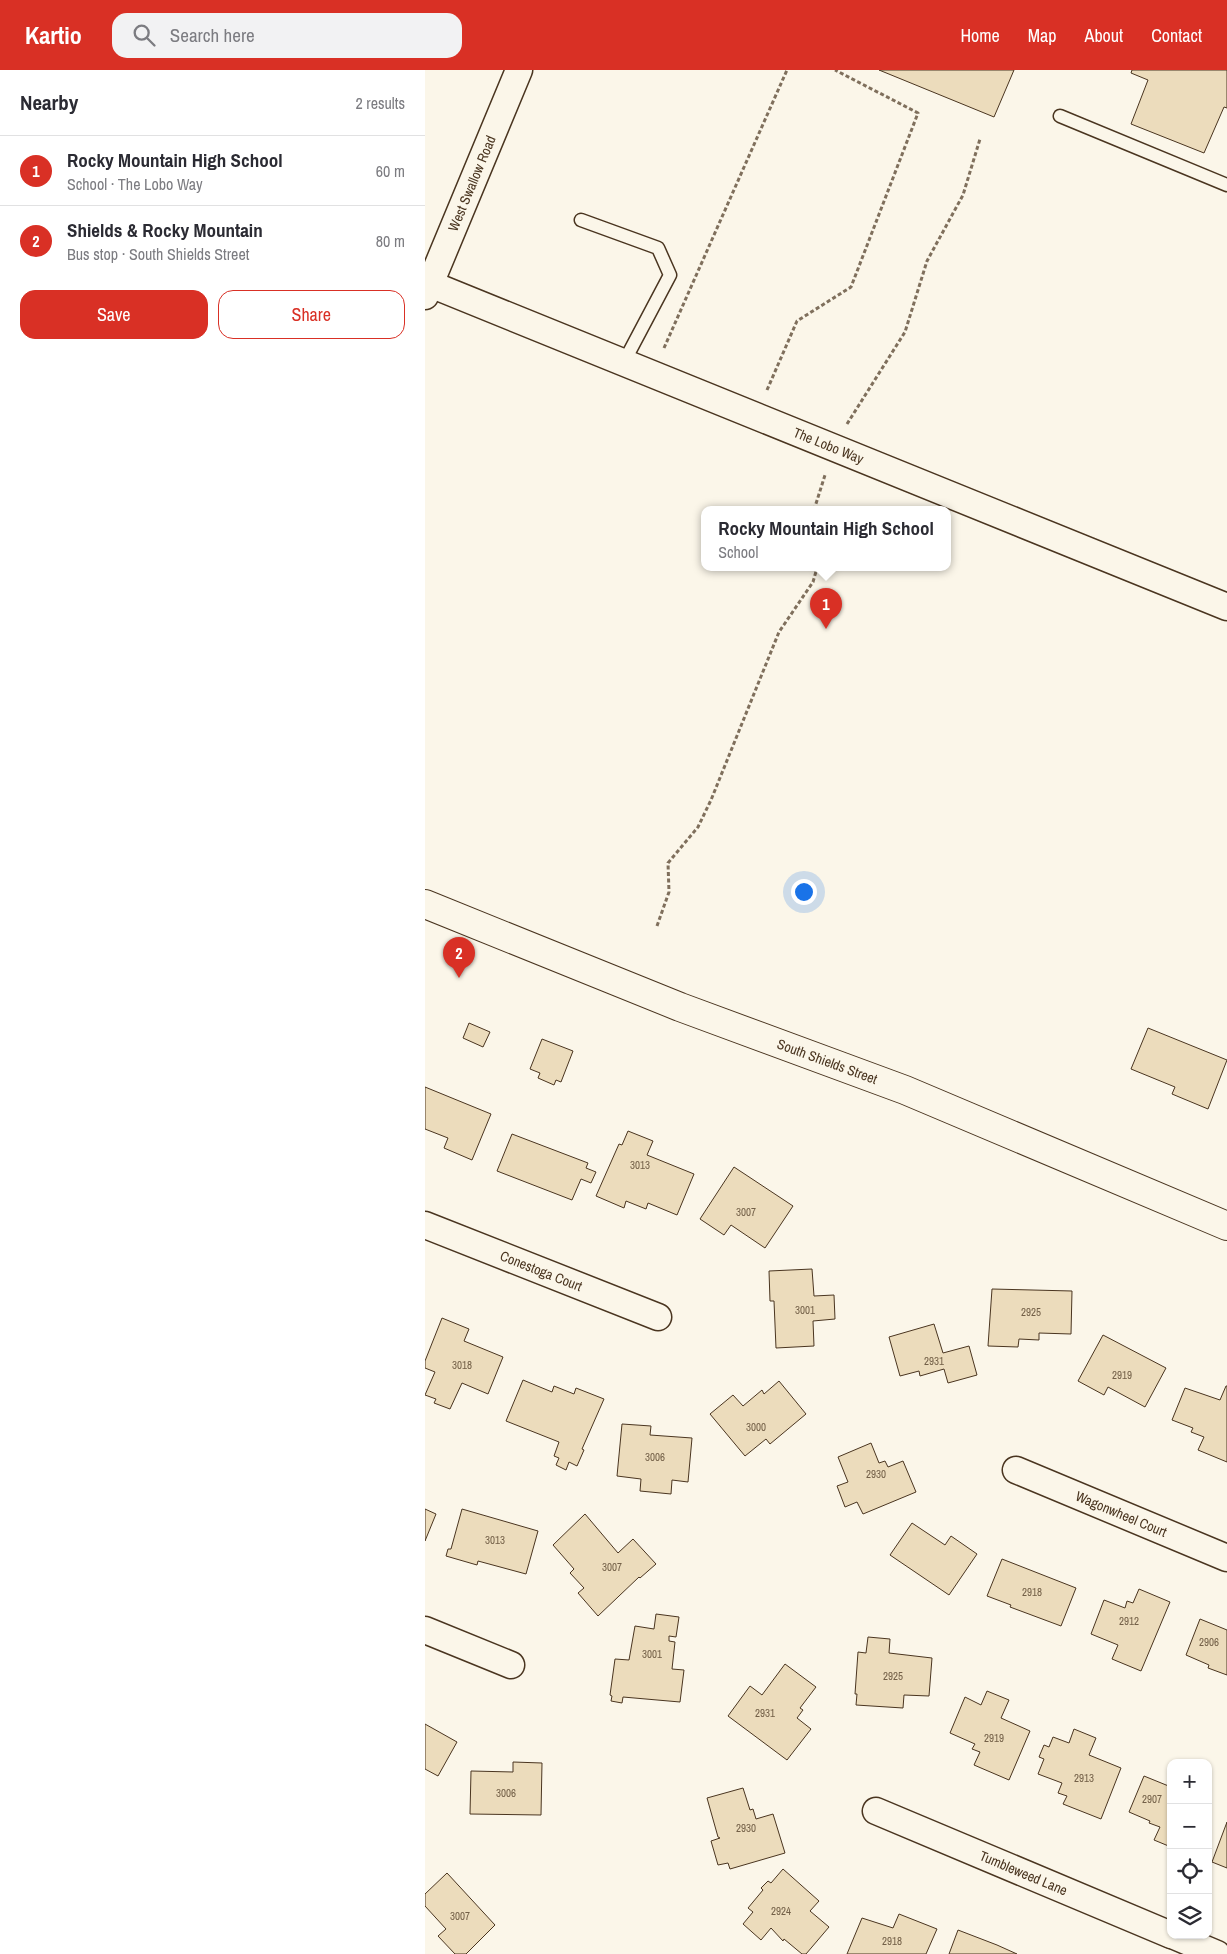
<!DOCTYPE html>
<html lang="en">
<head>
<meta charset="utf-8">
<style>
	:root { --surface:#fff; --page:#f2f2f3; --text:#2b2b33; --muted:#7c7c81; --line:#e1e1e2; --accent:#d93025 }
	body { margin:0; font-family:"Archivo Narrow",sans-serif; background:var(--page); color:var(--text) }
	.controls { position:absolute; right:15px; bottom:15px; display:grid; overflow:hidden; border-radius:10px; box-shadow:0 1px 4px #0004 }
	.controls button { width:45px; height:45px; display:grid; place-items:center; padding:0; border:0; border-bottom:1px solid var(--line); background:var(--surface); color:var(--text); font:25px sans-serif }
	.you { position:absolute; left:378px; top:821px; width:18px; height:18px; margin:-12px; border:4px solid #fff; border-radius:50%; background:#1a73e8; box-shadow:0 0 0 8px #1a73e833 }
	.badge { display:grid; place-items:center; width:32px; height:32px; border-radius:50%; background:var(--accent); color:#fff; font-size:16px; font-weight:700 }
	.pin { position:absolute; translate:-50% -41px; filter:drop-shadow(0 1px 2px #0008) }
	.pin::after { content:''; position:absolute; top:26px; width:18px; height:15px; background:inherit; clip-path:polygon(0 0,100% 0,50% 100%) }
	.popup { position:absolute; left:276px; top:436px; width:250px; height:65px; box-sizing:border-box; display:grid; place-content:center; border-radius:10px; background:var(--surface); filter:drop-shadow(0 1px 4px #0005); font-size:16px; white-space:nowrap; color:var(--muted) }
	.popup b { font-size:19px; color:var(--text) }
	.popup::after { content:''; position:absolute; left:50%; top:100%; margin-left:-10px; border:10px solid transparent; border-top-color:var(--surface) }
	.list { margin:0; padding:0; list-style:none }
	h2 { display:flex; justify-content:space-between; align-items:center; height:65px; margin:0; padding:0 20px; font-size:21px }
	h2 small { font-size:16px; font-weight:400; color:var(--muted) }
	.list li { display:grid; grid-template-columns:32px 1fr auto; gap:15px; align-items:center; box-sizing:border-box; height:70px; padding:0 20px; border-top:1px solid var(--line) }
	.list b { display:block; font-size:19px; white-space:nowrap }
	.list p { margin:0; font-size:16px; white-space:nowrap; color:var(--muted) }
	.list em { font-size:16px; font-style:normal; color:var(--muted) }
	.actions { display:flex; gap:10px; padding:15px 20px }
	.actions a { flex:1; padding:11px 0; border:1px solid var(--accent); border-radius:15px; text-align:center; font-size:18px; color:var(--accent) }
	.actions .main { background:var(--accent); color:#fff }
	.icon { flex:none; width:28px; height:28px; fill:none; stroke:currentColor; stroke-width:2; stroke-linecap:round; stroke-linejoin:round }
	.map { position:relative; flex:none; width:802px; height:1884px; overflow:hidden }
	header { display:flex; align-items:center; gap:30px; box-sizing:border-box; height:70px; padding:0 25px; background:var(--accent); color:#fff }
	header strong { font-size:24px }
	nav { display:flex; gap:28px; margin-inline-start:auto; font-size:18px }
	.search { width:350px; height:45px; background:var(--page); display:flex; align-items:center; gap:12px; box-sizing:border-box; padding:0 18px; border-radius:15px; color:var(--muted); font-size:19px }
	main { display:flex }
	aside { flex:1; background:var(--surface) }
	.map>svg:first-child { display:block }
</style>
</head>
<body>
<header>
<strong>Kartio</strong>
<div class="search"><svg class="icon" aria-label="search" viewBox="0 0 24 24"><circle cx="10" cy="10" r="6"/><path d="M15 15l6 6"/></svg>Search here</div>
<nav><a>Home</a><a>Map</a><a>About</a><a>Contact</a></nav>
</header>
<main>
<aside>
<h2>Nearby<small>2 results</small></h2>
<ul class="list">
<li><span class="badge">1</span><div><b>Rocky Mountain High School</b><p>School · The Lobo Way</p></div><em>60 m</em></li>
<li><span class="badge">2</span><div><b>Shields &amp; Rocky Mountain</b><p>Bus stop · South Shields Street</p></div><em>80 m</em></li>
</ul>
<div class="actions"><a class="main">Save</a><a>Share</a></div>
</aside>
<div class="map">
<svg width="802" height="1884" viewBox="0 0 802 1884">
	<rect width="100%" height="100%" fill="#fbf6e9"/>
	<!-- building -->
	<g fill="#ecdcbc" stroke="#4a3520">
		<path d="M454,0H589L569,47Z"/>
		<path d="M707,0H802V38L799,37L779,83L706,54L723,10L706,3Z"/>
		<path d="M44,953L65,962L58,977L38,968Z"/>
		<path d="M723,958L802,990L783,1039L747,1024L750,1017L706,999Z"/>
		<path d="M117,969L148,981L136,1012L131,1010L129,1015L113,1008L115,1003L105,999Z"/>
		<path d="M0,1017L66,1044L47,1090L19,1078L23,1068L0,1059Z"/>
		<path d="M203,1061L228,1071L222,1085L269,1104L252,1145L223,1133L221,1139L201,1131L199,1138L171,1126L194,1074L197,1075Z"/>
		<path d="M87,1064L163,1093L161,1098L171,1102L166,1113L156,1109L147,1130L72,1101Z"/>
		<path d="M309,1097L368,1136L340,1178L306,1155L299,1165L275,1149Z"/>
		<path d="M387,1199L389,1226L409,1225L410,1249L388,1251L389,1276L351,1278L349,1231H345L344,1201Z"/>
		<path d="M567,1219L647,1221L646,1264L614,1263V1270L594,1269L593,1277L563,1276Z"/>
		<path d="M17,1248L44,1259L39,1271L78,1287L63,1324L37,1313L25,1339L9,1333L11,1329L0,1325L10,1302L0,1298V1291Z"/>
		<path d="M509,1254L518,1283L544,1276L552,1305L523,1313L519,1299L495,1306L494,1301L475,1306L464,1267Z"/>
		<path d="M678,1265L741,1298L720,1337L683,1317L679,1325L653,1311Z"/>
		<path d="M98,1310L127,1322L129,1316L149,1324L151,1318L179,1329L157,1379L159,1380L152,1396L144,1392L141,1400L131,1395L134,1388L129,1386L134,1372L81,1351Z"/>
		<path d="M354,1311L381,1344L345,1374L341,1369L320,1386L285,1344L308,1325L318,1336L337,1320L339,1324Z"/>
		<path d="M801,1316H802V1392L773,1380L779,1367L766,1362L768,1358L747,1350L760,1318L795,1330Z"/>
		<path d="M197,1354L226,1356L225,1365L267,1368L263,1412L247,1410L246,1424L215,1421L216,1409L192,1406Z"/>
		<path d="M446,1373L454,1393L460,1391L463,1397L478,1391L491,1422L438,1444L432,1432L420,1437L412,1416L423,1412L413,1387Z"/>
		<path d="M0,1439L11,1444L0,1471Z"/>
		<path d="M37,1439L113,1461L101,1504L53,1491L52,1495L21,1486L23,1479H26Z"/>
		<path d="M160,1444L193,1483L208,1469L231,1494L215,1508L214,1507L173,1546L153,1523L159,1518L145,1503L149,1499L128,1475Z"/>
		<path d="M487,1453L520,1475L526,1466L552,1484L524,1525L465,1485Z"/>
		<path d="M577,1489L651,1518L636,1556L585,1537L586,1535L562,1526Z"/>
		<path d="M714,1519L745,1532L716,1601L687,1589L693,1575L666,1564L679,1530L700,1538L702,1531L708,1533Z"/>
		<path d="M231,1544L254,1547L251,1567L244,1566V1571L250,1572L247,1599L259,1600L255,1632L198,1627L197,1633L186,1631L187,1626L185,1625L190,1589L204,1590L210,1556L229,1559Z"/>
		<path d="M775,1549L802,1560V1605L783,1598L784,1595L761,1585Z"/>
		<path d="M443,1567L465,1569L464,1583L507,1588L504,1626L479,1625L478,1638L431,1635L432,1624H430L433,1582L441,1583Z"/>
		<path d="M360,1594L391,1617L375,1638L378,1640L372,1648L386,1659L362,1690L303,1646L325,1616L337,1625Z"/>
		<path d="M562,1621L584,1630L576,1648L605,1661L584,1710L549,1695L555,1682L547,1679L550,1674L525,1663L540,1627L556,1635Z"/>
		<path d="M0,1654L32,1672L13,1706L0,1699Z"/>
		<path d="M649,1659L671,1668L664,1685L696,1698L676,1749L638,1734L642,1726L633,1723L637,1713L613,1704L619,1689L614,1687L619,1675L624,1677L628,1667L644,1673Z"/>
		<path d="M88,1692L117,1693L116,1745L45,1744L46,1701L88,1702Z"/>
		<path d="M719,1706L746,1717V1777L729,1770L735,1757L724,1753L725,1751L704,1742Z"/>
		<path d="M318,1718L325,1740L328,1739L331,1749L348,1744L360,1783L305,1799L303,1793L293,1795L286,1771L295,1768L293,1767L282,1728Z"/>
		<path d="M802,1752V1798L787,1792Z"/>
		<path d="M358,1799L394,1831L385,1841L404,1857L381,1884H377L359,1869L358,1871L346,1858L336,1870L318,1854L328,1842L323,1838L338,1820L336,1818L343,1811L346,1813Z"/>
		<path d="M22,1803L70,1855L41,1884H30L13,1866L21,1859L0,1836V1824Z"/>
		<path d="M474,1844L512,1859L501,1884H422L437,1848L468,1858Z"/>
		<path d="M533,1860L572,1875L592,1884H524Z"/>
	</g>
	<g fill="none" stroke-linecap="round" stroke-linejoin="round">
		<!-- lane casing -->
		<g stroke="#4a3520" stroke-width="15">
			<g id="lane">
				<path d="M635,46L802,115"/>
				<path d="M156,150L233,178L245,205L199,292"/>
			</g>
		</g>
		<!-- street casing -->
		<g stroke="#4a3520" stroke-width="29">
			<g id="street">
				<path id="s1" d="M5,214L802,537"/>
				<path id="s2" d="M0,226L94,0"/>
				<path id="s3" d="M0,1155L233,1247"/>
				<path id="s4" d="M591,1400L802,1488"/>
				<path d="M0,1560L86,1595"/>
				<path id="s5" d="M451,1741L746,1865"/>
				<path d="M747,1865L792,1884"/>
			</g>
		</g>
		<!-- primary casing -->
		<g stroke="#4a3520" stroke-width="30">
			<g id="primary">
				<path id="s6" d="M0,834L255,937L480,1020L802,1156"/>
			</g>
		</g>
		<!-- path -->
		<g stroke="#7f6f5c" stroke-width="3" stroke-dasharray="4 2.5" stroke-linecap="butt">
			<path d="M239,278L362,0"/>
			<path d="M342,320L372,251L426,217L493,43L410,0"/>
			<path d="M422,354L480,262L502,191L538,125L555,69"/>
			<path d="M389,440L400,405"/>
			<path d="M232,856L244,822L243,793L273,757L286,730L354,562L388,512L392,498"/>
		</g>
		<!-- lane -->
		<use href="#lane" stroke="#fbf6e9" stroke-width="12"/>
		<!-- street -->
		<use href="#street" stroke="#fbf6e9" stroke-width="26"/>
		<!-- primary -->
		<use href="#primary" stroke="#fbf6e9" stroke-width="28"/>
	</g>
	<g text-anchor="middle" stroke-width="4" stroke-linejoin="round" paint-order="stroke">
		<!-- number labels -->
		<g font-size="11" fill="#725f47">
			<text x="215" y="1099">3013</text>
			<text x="321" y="1146">3007</text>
			<text x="380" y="1244">3001</text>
			<text x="606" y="1246">2925</text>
			<text x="509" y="1295">2931</text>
			<text x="37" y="1299">3018</text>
			<text x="697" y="1309">2919</text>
			<text x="331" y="1361">3000</text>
			<text x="230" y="1391">3006</text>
			<text x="451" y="1408">2930</text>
			<text x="70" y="1474">3013</text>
			<text x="187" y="1501">3007</text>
			<text x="607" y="1526">2918</text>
			<text x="704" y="1555">2912</text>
			<text x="784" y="1576">2906</text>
			<text x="227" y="1588">3001</text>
			<text x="468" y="1610">2925</text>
			<text x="340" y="1647">2931</text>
			<text x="569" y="1672">2919</text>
			<text x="659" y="1712">2913</text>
			<text x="81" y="1727">3006</text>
			<text x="727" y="1733">2907</text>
			<text x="321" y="1762">2930</text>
			<text x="356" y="1845">2924</text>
			<text x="35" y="1850">3007</text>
			<text x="467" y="1875">2918</text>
		</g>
		<!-- street labels -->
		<g font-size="14" fill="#4a3520" stroke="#fbf6e9">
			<text dy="5" stroke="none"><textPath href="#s2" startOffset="122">West Swallow Road</textPath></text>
			<text dy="5" stroke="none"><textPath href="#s1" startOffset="430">The Lobo Way</textPath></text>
			<text dy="5" stroke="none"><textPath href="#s6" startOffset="432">South Shields Street</textPath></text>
			<text dy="5" stroke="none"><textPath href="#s3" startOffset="125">Conestoga Court</textPath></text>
			<text dy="5" stroke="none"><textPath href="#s4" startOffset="114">Wagonwheel Court</textPath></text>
			<text dy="5" stroke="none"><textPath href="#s5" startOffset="160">Tumbleweed Lane</textPath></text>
		</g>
	</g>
</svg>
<div class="controls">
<button>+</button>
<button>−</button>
<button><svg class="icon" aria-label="locate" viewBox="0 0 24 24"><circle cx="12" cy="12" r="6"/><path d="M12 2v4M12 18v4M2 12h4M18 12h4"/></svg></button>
<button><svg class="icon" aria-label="layers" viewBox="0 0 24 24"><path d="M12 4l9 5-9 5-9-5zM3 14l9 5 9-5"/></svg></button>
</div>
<div class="you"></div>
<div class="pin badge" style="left:401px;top:559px">1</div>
<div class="popup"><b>Rocky Mountain High School</b>School</div>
<div class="pin badge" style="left:34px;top:908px">2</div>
</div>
</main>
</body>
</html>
